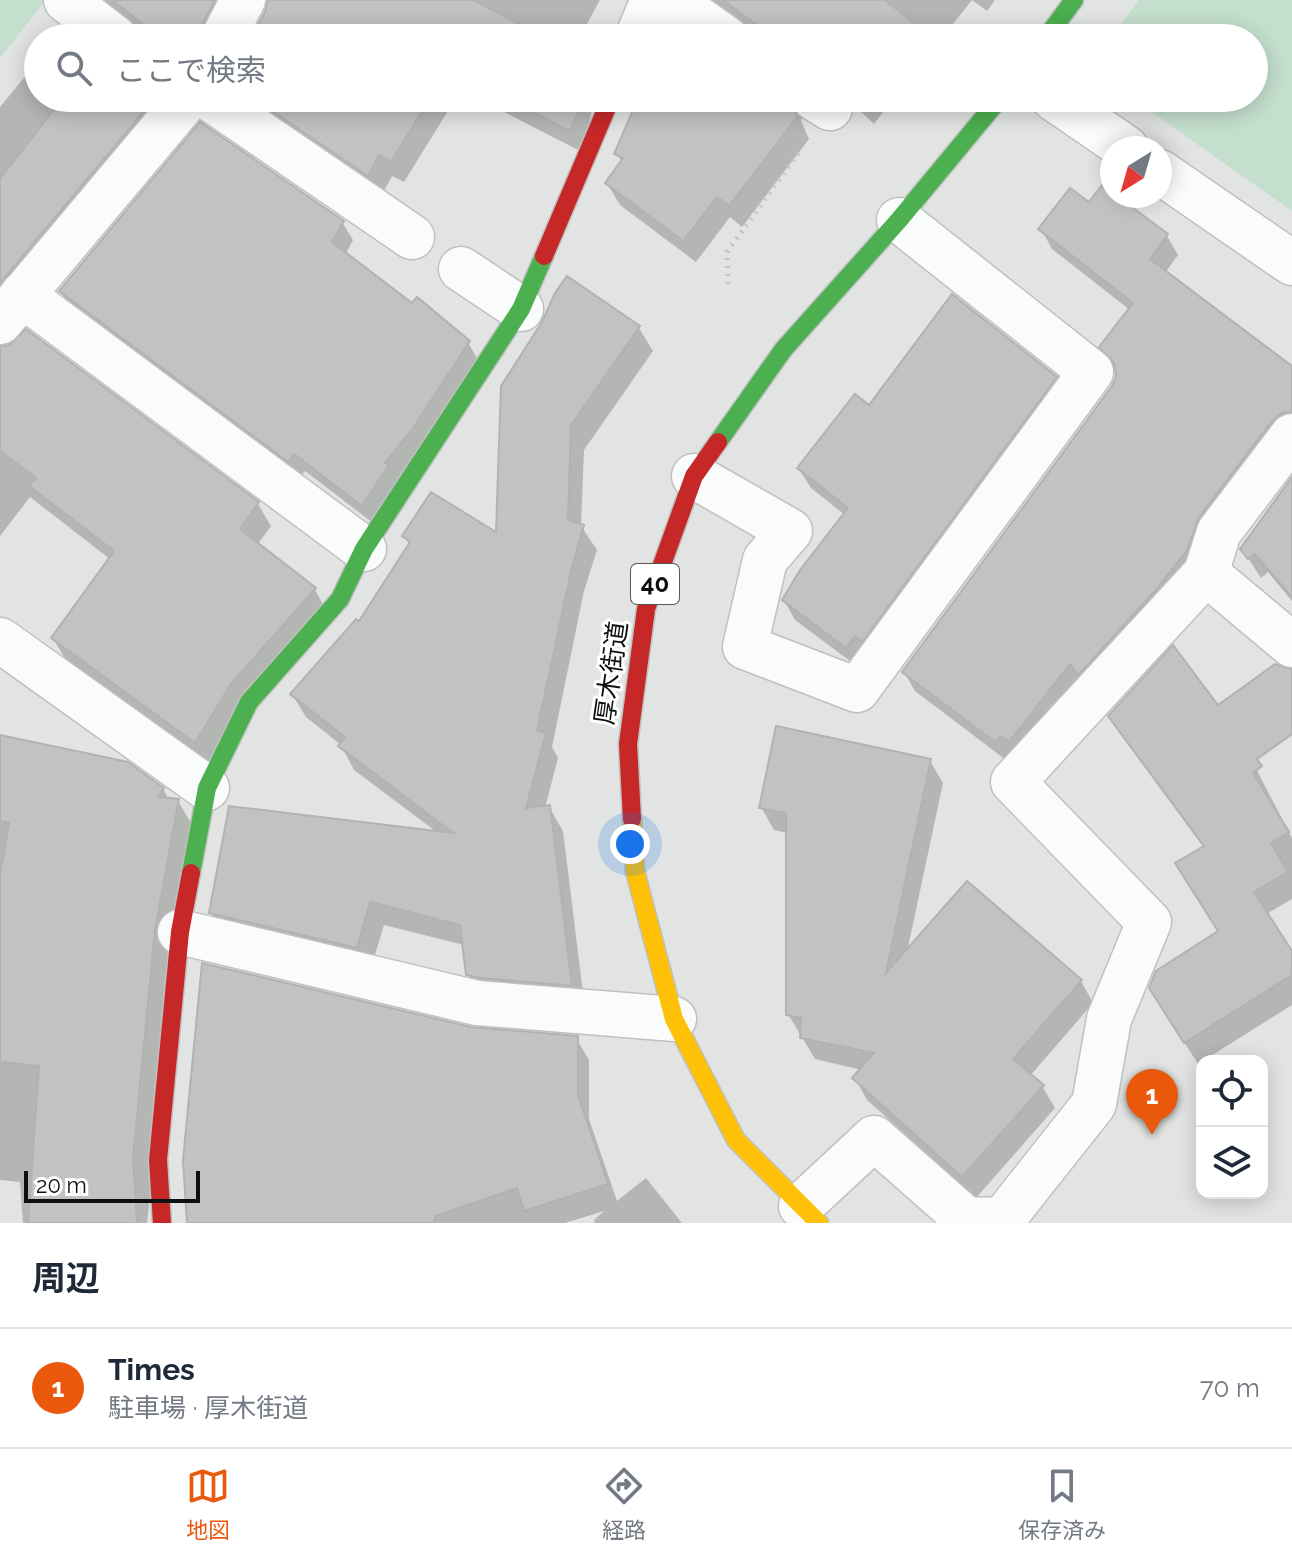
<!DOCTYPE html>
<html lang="ja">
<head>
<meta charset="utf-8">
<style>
	:root { --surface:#fff; --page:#f6f6f7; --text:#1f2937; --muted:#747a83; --line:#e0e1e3; --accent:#ea580c }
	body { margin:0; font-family:Raleway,"Noto Sans JP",sans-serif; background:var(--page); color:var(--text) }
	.controls { position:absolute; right:24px; bottom:24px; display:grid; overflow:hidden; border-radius:16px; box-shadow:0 4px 20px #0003 }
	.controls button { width:72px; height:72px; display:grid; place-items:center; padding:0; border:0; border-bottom:2px solid var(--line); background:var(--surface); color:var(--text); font:40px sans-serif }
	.compass { position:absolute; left:1100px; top:136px; width:72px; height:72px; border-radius:50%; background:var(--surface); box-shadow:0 4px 20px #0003; rotate:217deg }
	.scale { position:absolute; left:24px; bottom:20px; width:176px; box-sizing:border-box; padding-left:8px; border:4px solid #0e100f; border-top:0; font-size:22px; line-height:28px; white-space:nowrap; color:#0e100f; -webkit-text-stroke:6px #fff; paint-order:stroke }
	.you { position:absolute; left:630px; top:844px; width:28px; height:28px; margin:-20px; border:6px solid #fff; border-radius:50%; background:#1a73e8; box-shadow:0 0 0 12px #1a73e833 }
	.badge { display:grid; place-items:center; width:52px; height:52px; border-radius:50%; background:var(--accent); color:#fff; font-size:26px; font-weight:700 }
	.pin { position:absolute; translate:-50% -66px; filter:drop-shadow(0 2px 4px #0008) }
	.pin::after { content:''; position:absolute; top:42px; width:28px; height:24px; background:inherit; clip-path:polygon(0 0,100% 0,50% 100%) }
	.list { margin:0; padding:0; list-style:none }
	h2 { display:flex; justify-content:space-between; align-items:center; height:104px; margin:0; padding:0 32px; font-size:34px }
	h2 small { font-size:26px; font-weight:400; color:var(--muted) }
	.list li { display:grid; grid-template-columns:52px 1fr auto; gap:24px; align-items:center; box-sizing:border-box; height:120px; padding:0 32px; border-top:2px solid var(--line) }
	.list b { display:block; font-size:30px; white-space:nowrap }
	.list p { margin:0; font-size:26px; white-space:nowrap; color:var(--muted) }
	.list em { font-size:26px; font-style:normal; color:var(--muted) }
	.icon { flex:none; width:44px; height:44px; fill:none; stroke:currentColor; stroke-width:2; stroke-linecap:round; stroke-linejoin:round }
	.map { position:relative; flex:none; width:1292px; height:1223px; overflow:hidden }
	.search { position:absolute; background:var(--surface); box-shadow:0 4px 20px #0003; left:24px; right:24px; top:24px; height:88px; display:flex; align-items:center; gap:20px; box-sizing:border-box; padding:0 28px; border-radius:44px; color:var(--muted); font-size:30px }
	.sheet { height:224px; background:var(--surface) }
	nav { display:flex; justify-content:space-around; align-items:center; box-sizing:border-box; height:112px; border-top:2px solid var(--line); background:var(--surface); font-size:22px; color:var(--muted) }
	nav a { display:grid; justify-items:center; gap:4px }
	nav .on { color:var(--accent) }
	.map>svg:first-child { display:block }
</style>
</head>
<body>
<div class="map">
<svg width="1292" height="1223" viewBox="0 0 1292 1223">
	<rect width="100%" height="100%" fill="#e1e4e2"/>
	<!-- green -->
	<g fill="#c4dfce">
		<path d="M0,0H46L0,58Z"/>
		<path d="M1139,0H1292V211L1132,98H1254V38H1111Z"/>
	</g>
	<!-- shadow -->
	<g fill="#0003">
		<path d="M91,0H244L218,38H141Z"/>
		<path d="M269,0H600L579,38H253L267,12Z"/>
		<path d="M709,0H995L987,11L972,0L942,38H752Z"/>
		<path d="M62,31L71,38H56Z"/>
		<path d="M38,61V98H190L0,319V107Z"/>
		<path d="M234,98H456L404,182L392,176L381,197Z"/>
		<path d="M477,98H595L582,152Z"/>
		<path d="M650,98H815L805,106L801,121L809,139L742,227L730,217L696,262L620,205L607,183L622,163L617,153Z"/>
		<path d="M837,98H894L874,124L858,109Z"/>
		<path d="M1112,195L1167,236L1178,255L1165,273L1292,369V434L1210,537L1006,760L915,691L904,672L1113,387L1117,371L1102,347L1130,310L1052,249L1041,229Z"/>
		<path d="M342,222L353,240L345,255L412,306L468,343L479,361L373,523L305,471L299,478L71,309L61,291Z"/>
		<path d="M567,278L639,328L653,351L584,450L581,526L597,550L584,591L552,747L558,758L545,808L549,807L563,831L585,1009L482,998L468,974L464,945L384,925L370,971L225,937L211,913L438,833L354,770L341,745L306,717L292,694L359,624L410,546L405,536L497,535L544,323Z"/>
		<path d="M27,332L258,504L271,526L257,545L315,590L327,611L208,764L66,660L53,638L110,559L30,497L0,536V348L10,347Z"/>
		<path d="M1055,378L1066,398L858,667L795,620L784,600L845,515L811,488L799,469Z"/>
		<path d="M1292,482V601L1268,572L1261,578L1242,549Z"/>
		<path d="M1111,716L1234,726L1292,838V899L1266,914L1292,955V1005L1198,1064L1164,1011L1220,932L1204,848L1124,738Z"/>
		<path d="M0,737L163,789L169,800L178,801L191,823L147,1223H23L20,1182L0,1180Z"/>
		<path d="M930,761L943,783L907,952L1081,981L1093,1003L1030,1076L1042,1086L1055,1108L976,1198L867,1100L855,1078L862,1070L815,1059L788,1014V833L774,830L761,807Z"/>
		<path d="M471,1029L576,1038L589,1060V1119L617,1201L646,1178L682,1223H595L594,1220L604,1211L565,1223H189Z"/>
	</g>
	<!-- building -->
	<g fill="#c2c2c2" stroke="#b1b2b1" stroke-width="2">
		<path d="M112,0H215L201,26L198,38H161Z"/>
		<path d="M268,0H473L546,38H251L265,12Z"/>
		<path d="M723,0H885L920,28L912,38H774Z"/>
		<path d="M63,98H155L0,283V179Z"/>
		<path d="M253,98H430L391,162L379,155L368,176Z"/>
		<path d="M505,98H584L570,131Z"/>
		<path d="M636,98H789L792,109L798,116L729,206L717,197L683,241L605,183L623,158L614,154L634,108Z"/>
		<path d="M200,122L344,221L332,242L412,303L417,297L470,341L411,431L385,463L389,465L362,506L294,454L288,462L59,291Z"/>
		<path d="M1102,185L1112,192V196H1117L1168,234L1150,259L1292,366V412L1282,413L1272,421L1199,517L1187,550L1155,591L1078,675L1070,664L1009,742L1000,736L995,742L902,672L1112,386L1116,376L1114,363L1099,347L1133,303L1038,229L1070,188L1089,202Z"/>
		<path d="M567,276L640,326L571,425L568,520L584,525L572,567L537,731L546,733L526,808L550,805L572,986L481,978L466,975L460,925L370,902L357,948L209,913L229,806L453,833L338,746L345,737L290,694L356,619L359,621L410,542L402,536L431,492L496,532L501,386L542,322L555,293Z"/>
		<path d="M952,294L1057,377L862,642L855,636L846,648L782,600L800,570L848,508L797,468L855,394L869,405Z"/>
		<path d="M26,329L259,502L240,529L316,588L230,685L195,743L51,638L114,551L29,486L36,478L0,451V346L9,345Z"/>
		<path d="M1292,477V597L1255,554L1248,559L1240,549Z"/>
		<path d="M1173,645L1218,705L1275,664L1292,669V734L1257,759L1262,766L1253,773L1289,832L1271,843L1288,872L1254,892L1292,951V975L1184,1043L1149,988L1156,971L1218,931L1175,863L1204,846L1108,716Z"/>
		<path d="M776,726L931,759L886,973L967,881L1082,980L1013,1059L1044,1085L962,1177L852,1078L874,1053L800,1038L801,1018L786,1015V813L759,808Z"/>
		<path d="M0,735L128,762L164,788L158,797L179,799L155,930L133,1158L137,1223H28L39,1066L0,1062V874L9,823L0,821Z"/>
		<path d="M202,963L471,1027L578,1036V1095L608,1184L524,1211L517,1188L435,1216L434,1223H187L183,1160Z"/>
	</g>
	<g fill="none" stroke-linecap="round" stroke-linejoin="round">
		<!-- street casing -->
		<g stroke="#bfc1c0" stroke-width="47">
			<g id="street">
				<path d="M66,0L115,38"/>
				<path d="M671,0L726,38"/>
				<path d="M223,38L243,0"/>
				<path d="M637,38L653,0"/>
				<path d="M209,98L412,237"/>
				<path d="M814,98L830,108"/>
				<path d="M1053,98L1126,148"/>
				<path d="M1160,172L1292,263"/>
				<path d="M461,269L521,309"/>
				<path d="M22,295L364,549"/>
				<path d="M0,322L188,98"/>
				<path d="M694,476L790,531L765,560L745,647L857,690L1091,372L899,220"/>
				<path d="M1206,573L1219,532L1292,436"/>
				<path d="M0,640L207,788"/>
				<path d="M180,932L477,1003L674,1019"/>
				<path d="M801,1206L874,1138L967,1220L1003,1219L1094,1104L1109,1019L1149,922L1013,782L1206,573L1292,645"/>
			</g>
		</g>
		<!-- fast casing -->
		<g stroke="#bfc1c0" stroke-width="21">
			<g id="fast">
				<path d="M1046,38L1074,0"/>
				<path d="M718,442L783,350L899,220L1000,98"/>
				<path d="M191,873L207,788L249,702L340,599L364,549L521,309L544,256"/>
			</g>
		</g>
		<!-- slow casing -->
		<g stroke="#bfc1c0" stroke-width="21">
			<path id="slow" d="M632,819L635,871L674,1019L736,1140L819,1223"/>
		</g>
		<!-- jam casing -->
		<g stroke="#bfc1c0" stroke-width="21">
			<g id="jam">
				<path d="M544,256L611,98"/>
				<path d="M632,819L628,744L646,609L694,476L718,442"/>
				<path d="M162,1223L158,1160L180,932L191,873"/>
			</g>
		</g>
		<!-- path -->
		<path stroke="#c3c4c3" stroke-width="5" stroke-dasharray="2 6" stroke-linecap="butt" d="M728,284L727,252L799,152"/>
		<!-- street -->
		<use href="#street" stroke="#fafbfb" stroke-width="44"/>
		<!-- fast -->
		<use href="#fast" stroke="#4caf50" stroke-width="18"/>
		<!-- slow -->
		<use href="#slow" stroke="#ffc107" stroke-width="18"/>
		<!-- jam -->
		<use href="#jam" stroke="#c62828" stroke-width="18"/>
	</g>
	<g text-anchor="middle" stroke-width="6" stroke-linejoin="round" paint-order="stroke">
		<!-- shield labels -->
		<rect fill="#fff" stroke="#565857" stroke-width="2" x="631" y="564" width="48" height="40" rx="6"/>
		<g font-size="24" font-weight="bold" fill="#0e100f">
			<text x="655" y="592">40</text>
		</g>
		<!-- street labels -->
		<g font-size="26" fill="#0e100f" stroke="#fff">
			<text transform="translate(611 673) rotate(-82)" y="9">厚木街道</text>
		</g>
	</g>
</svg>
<div class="controls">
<button><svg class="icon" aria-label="locate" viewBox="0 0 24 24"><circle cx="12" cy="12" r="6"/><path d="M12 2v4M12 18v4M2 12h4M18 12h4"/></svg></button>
<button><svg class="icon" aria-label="layers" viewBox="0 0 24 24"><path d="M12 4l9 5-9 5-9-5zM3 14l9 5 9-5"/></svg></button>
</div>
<svg class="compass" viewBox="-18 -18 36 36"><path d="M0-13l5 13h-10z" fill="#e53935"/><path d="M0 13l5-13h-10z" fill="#747a83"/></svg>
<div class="scale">20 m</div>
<div class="you"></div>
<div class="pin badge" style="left:1152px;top:1135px">1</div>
<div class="search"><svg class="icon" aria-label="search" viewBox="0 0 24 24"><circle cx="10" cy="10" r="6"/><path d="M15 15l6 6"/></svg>ここで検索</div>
</div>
<section class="sheet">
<h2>周辺<small></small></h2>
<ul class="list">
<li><span class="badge">1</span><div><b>Times</b><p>駐車場 · 厚木街道</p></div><em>70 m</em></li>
</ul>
</section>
<nav>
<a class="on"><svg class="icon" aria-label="map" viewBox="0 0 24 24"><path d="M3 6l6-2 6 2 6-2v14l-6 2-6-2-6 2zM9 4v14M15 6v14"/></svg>地図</a>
<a><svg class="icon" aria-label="directions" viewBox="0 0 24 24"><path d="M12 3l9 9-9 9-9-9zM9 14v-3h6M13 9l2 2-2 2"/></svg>経路</a>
<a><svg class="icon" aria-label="saved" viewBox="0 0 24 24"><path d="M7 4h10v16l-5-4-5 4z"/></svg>保存済み</a>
</nav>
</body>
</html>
